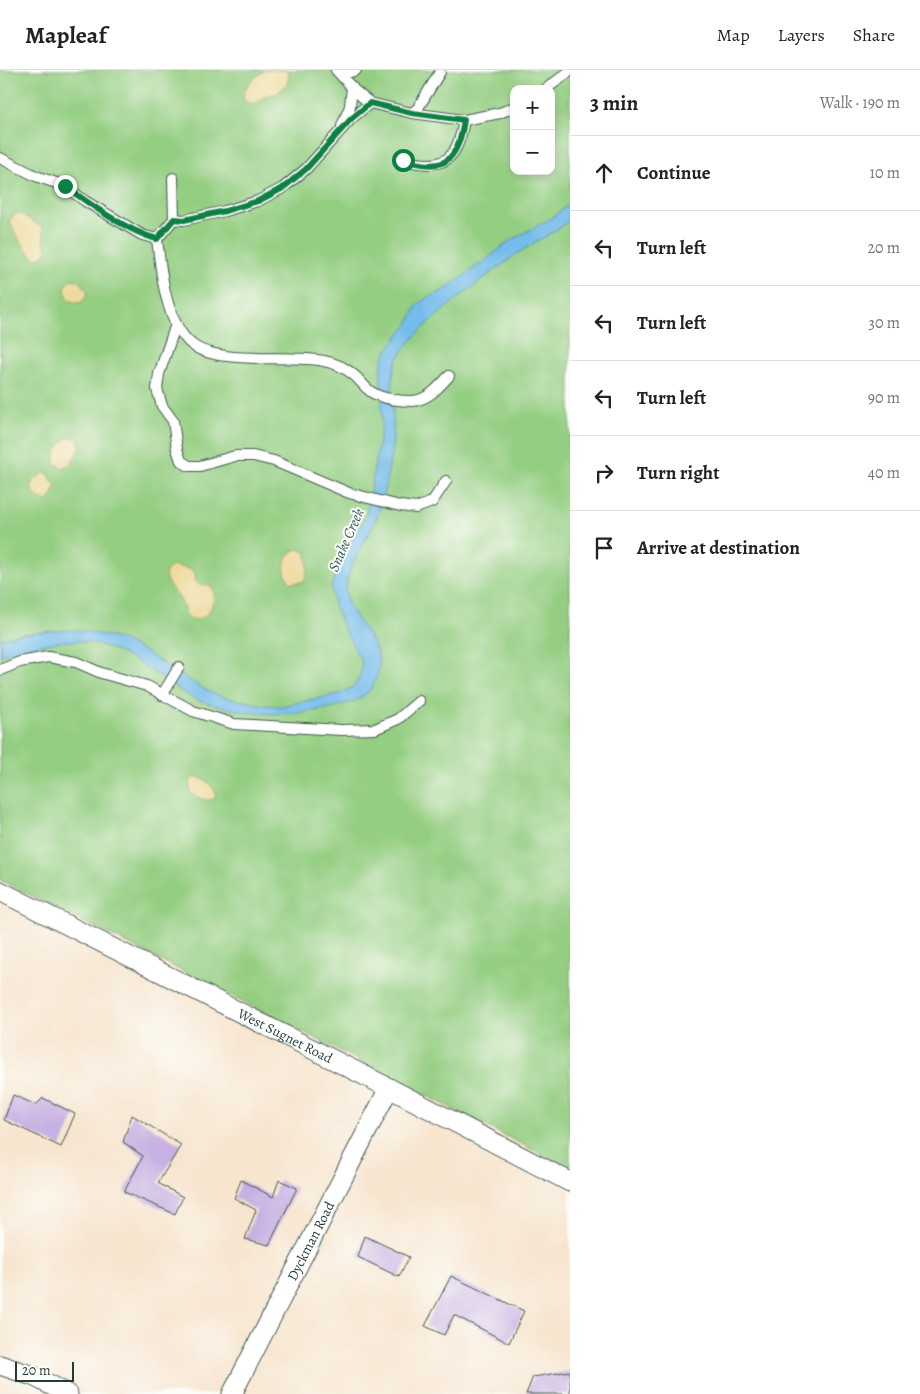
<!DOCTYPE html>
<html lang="en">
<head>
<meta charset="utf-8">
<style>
	:root { --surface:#fff; --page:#f6f6f6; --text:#222; --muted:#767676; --line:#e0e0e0 }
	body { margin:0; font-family:Alegreya,serif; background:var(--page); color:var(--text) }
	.controls { position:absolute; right:15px; top:15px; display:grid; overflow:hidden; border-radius:10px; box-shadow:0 2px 8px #0003 }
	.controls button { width:45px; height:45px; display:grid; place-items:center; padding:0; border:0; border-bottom:1px solid var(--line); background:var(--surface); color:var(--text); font:25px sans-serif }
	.scale { position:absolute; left:15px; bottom:12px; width:59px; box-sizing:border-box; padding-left:5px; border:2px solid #1f3d34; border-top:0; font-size:14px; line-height:18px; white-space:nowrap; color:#1f3d34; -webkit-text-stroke:4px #fdfcf7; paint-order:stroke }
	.stop { position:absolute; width:15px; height:15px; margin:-11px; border:4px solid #0b8043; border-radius:50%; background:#fff }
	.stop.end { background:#0b8043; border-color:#fff; box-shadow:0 1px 5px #0008 }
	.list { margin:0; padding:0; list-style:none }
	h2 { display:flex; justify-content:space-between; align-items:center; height:65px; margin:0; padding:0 20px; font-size:21px }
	h2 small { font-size:16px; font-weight:400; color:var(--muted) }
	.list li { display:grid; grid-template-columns:32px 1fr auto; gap:15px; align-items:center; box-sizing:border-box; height:75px; padding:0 20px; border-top:1px solid var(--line) }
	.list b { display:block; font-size:19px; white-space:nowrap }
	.list em { font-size:16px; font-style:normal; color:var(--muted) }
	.icon { flex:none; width:28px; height:28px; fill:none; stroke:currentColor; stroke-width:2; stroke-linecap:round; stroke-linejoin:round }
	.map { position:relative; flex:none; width:570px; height:1324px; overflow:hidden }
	header { display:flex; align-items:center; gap:30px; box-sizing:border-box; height:70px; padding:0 25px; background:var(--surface); border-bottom:1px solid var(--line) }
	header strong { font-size:24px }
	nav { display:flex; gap:28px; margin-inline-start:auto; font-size:18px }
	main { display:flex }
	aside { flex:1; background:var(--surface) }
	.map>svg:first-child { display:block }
</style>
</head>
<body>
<header>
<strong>Mapleaf</strong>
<nav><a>Map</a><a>Layers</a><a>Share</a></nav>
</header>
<main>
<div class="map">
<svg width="570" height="1324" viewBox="0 0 570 1324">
	<rect width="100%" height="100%" fill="#fdfcf7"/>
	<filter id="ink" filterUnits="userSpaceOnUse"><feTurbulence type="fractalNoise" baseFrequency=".02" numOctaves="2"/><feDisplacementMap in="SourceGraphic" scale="10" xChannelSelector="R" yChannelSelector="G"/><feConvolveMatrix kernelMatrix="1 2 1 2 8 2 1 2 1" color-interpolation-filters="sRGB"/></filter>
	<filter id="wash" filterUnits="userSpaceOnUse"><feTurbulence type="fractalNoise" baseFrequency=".0096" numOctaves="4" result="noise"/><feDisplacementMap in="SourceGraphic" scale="20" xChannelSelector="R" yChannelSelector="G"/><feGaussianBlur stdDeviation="1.12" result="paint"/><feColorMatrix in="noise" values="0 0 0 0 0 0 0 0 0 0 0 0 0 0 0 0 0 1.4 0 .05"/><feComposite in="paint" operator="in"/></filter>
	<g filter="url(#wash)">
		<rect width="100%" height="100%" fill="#f7e5cf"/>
		<!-- green -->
		<path fill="#94ce82" stroke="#5a865b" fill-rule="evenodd" d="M0,0H570V1099L260,940L0,810ZM514,19H551V101H514Z"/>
		<!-- sand -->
		<g fill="#eeda9e" stroke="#868c69">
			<path d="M265,0H288L289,6L287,14L276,24L264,26L257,33H247L243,28C244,14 255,8 265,0Z"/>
			<path d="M16,143L21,144L43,158L44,173L48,180L42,187L36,189C29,185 9,156 10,150Z"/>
			<path d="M73,209L80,211L88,222L85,228L80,233L71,231C64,224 62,214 73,209Z"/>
			<path d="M68,367L77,368L81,377L71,394L63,398L55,393C53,383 60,373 68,367Z"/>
			<path d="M44,403L50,405L52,412L56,415L53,425L47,431C39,429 33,425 31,416L34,410Z"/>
			<path d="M298,479L304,481C309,489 309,506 302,512L291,513C281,503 282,484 298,479Z"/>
			<path d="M173,496L190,499L196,505L195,510C200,518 204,514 211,516C220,527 207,554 193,549C183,546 185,538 181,531C176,521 154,506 173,496Z"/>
			<path d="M196,707C205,708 214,716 216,725L214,729C208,732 196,728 191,723C189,717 188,709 196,707Z"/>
		</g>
		<!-- water -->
		<path fill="#73bceb" stroke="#497c90" d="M570,133V150C557,161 543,167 529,176C514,185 500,197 486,207C459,227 434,246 412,270C407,276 401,283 397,290C388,309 395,345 393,367C391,389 386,412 381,434C376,458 358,476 350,500C348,506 345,517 346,524C350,556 392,573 375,611C370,624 358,631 346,634C301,646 256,648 211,634C205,632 199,631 193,628C152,605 122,572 72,571C49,571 22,579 0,585V569L19,564L54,561L77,560L99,564L122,570L144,581L192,612L210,622L224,627L264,635L282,636L339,624L351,618L357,613L361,603L362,592L344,559L334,535L331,517L342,484L366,447L382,353L381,300L383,288L390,276L408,254L417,235L425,229L443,221L491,186L508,172L553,147Z"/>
		<g id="blocks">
			<!-- building -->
			<g fill="#c7b1e2">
				<path d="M13,1025L36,1035L43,1028L75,1044L61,1077L4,1050Z"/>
				<path d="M132,1045L181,1075L158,1113L183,1127L175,1144L124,1122L143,1086L123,1072Z"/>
				<path d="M241,1110L273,1127L279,1110L297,1118L269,1175L245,1169L256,1140L234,1128Z"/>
				<path d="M365,1166L409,1187L399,1207L358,1187Z"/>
				<path d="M451,1206L524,1241L509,1273L454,1245L444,1265L425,1256Z"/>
				<path d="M570,1301V1324H526L533,1307Z"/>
			</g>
		</g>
	</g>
	<g filter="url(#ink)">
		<use href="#blocks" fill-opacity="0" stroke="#3f564b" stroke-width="1"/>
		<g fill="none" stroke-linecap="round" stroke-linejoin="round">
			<!-- lane casing -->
			<g stroke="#3f564b" stroke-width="12">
				<g id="lane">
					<path d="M336,0L355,21L370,33L412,43L464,50L500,43L514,37"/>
					<path d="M341,5L356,0"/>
					<path d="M546,19L570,1"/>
					<path d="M370,33L351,49L306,99L283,118L258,131L225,141L184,150L174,149L157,169C161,201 165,250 190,273C215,296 291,284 324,291C335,293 347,299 355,306C362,312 366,320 375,324C384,329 401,331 412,331C428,330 439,317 449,306"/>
					<path d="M412,43L418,38L440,2"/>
					<path d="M342,56L350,36L352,17"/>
					<path d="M0,88L36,106L65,116L85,131L142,165L157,169"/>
					<path d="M403,90C444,101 457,91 464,50"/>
					<path d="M173,108L174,149"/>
					<path d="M176,254L159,304L157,319L162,336L173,351L177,379L181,391L189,396H200L235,386H253L274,391L349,423L400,436L416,438L432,432L446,411"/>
					<path d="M0,600L20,592L48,587L76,592L101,603L147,616L193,641L234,654L341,660L375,659L398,649L419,631"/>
					<path d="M162,625L179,597"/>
				</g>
			</g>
			<!-- street casing -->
			<g stroke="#3f564b" stroke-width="21">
				<g id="street">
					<path id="s1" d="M0,821L389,1018L570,1112"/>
					<path d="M0,1295L33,1306L68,1324"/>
					<path id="s2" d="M232,1324L389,1018"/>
				</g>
			</g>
			<!-- lane -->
			<use href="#lane" stroke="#fff" stroke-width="10"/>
			<!-- street -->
			<use href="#street" stroke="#fff" stroke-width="19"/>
		</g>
	</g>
	<g fill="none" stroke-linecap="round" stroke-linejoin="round" filter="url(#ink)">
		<!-- route -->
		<path stroke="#0b8043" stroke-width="6" d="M65,116C91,135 127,161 157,169L174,149L184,150L225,141L258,131L283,118L306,99L351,49L370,33L412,43L464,50C462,64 457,87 442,93C432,97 413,93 403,90"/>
	</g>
	<g text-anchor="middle" stroke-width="4" stroke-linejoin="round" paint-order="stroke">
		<!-- street labels -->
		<g font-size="14" fill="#1f3d34" stroke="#fdfcf7">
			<text dy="5" stroke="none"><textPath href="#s1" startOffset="320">West Sugnet Road</textPath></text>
			<text dy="5" stroke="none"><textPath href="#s2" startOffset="172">Dyckman Road</textPath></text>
		</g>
		<!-- water labels -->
		<g font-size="15" font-style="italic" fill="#345d62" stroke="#fdfcf7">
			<text transform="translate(346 470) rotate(-66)" y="5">Snake Creek</text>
		</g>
	</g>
</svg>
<div class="controls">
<button>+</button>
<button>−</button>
</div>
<div class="scale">20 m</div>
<div class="stop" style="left:403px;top:90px"></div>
<div class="stop end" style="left:65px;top:116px"></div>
</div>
<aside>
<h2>3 min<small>Walk · 190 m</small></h2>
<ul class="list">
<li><svg class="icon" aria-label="ahead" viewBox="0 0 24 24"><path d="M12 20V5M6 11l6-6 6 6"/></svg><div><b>Continue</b></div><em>10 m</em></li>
<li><svg class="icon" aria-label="left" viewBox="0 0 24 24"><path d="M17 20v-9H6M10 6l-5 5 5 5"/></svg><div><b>Turn left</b></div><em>20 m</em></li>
<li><svg class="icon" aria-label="left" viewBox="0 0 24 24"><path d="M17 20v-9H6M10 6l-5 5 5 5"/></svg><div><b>Turn left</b></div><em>30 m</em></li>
<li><svg class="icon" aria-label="left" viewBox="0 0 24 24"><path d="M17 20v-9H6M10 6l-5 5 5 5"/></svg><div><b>Turn left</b></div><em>90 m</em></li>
<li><svg class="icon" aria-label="right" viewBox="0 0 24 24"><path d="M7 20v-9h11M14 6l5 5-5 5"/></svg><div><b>Turn right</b></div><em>40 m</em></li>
<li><svg class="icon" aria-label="arrive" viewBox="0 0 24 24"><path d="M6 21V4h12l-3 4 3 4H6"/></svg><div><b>Arrive at destination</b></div></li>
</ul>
</aside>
</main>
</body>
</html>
